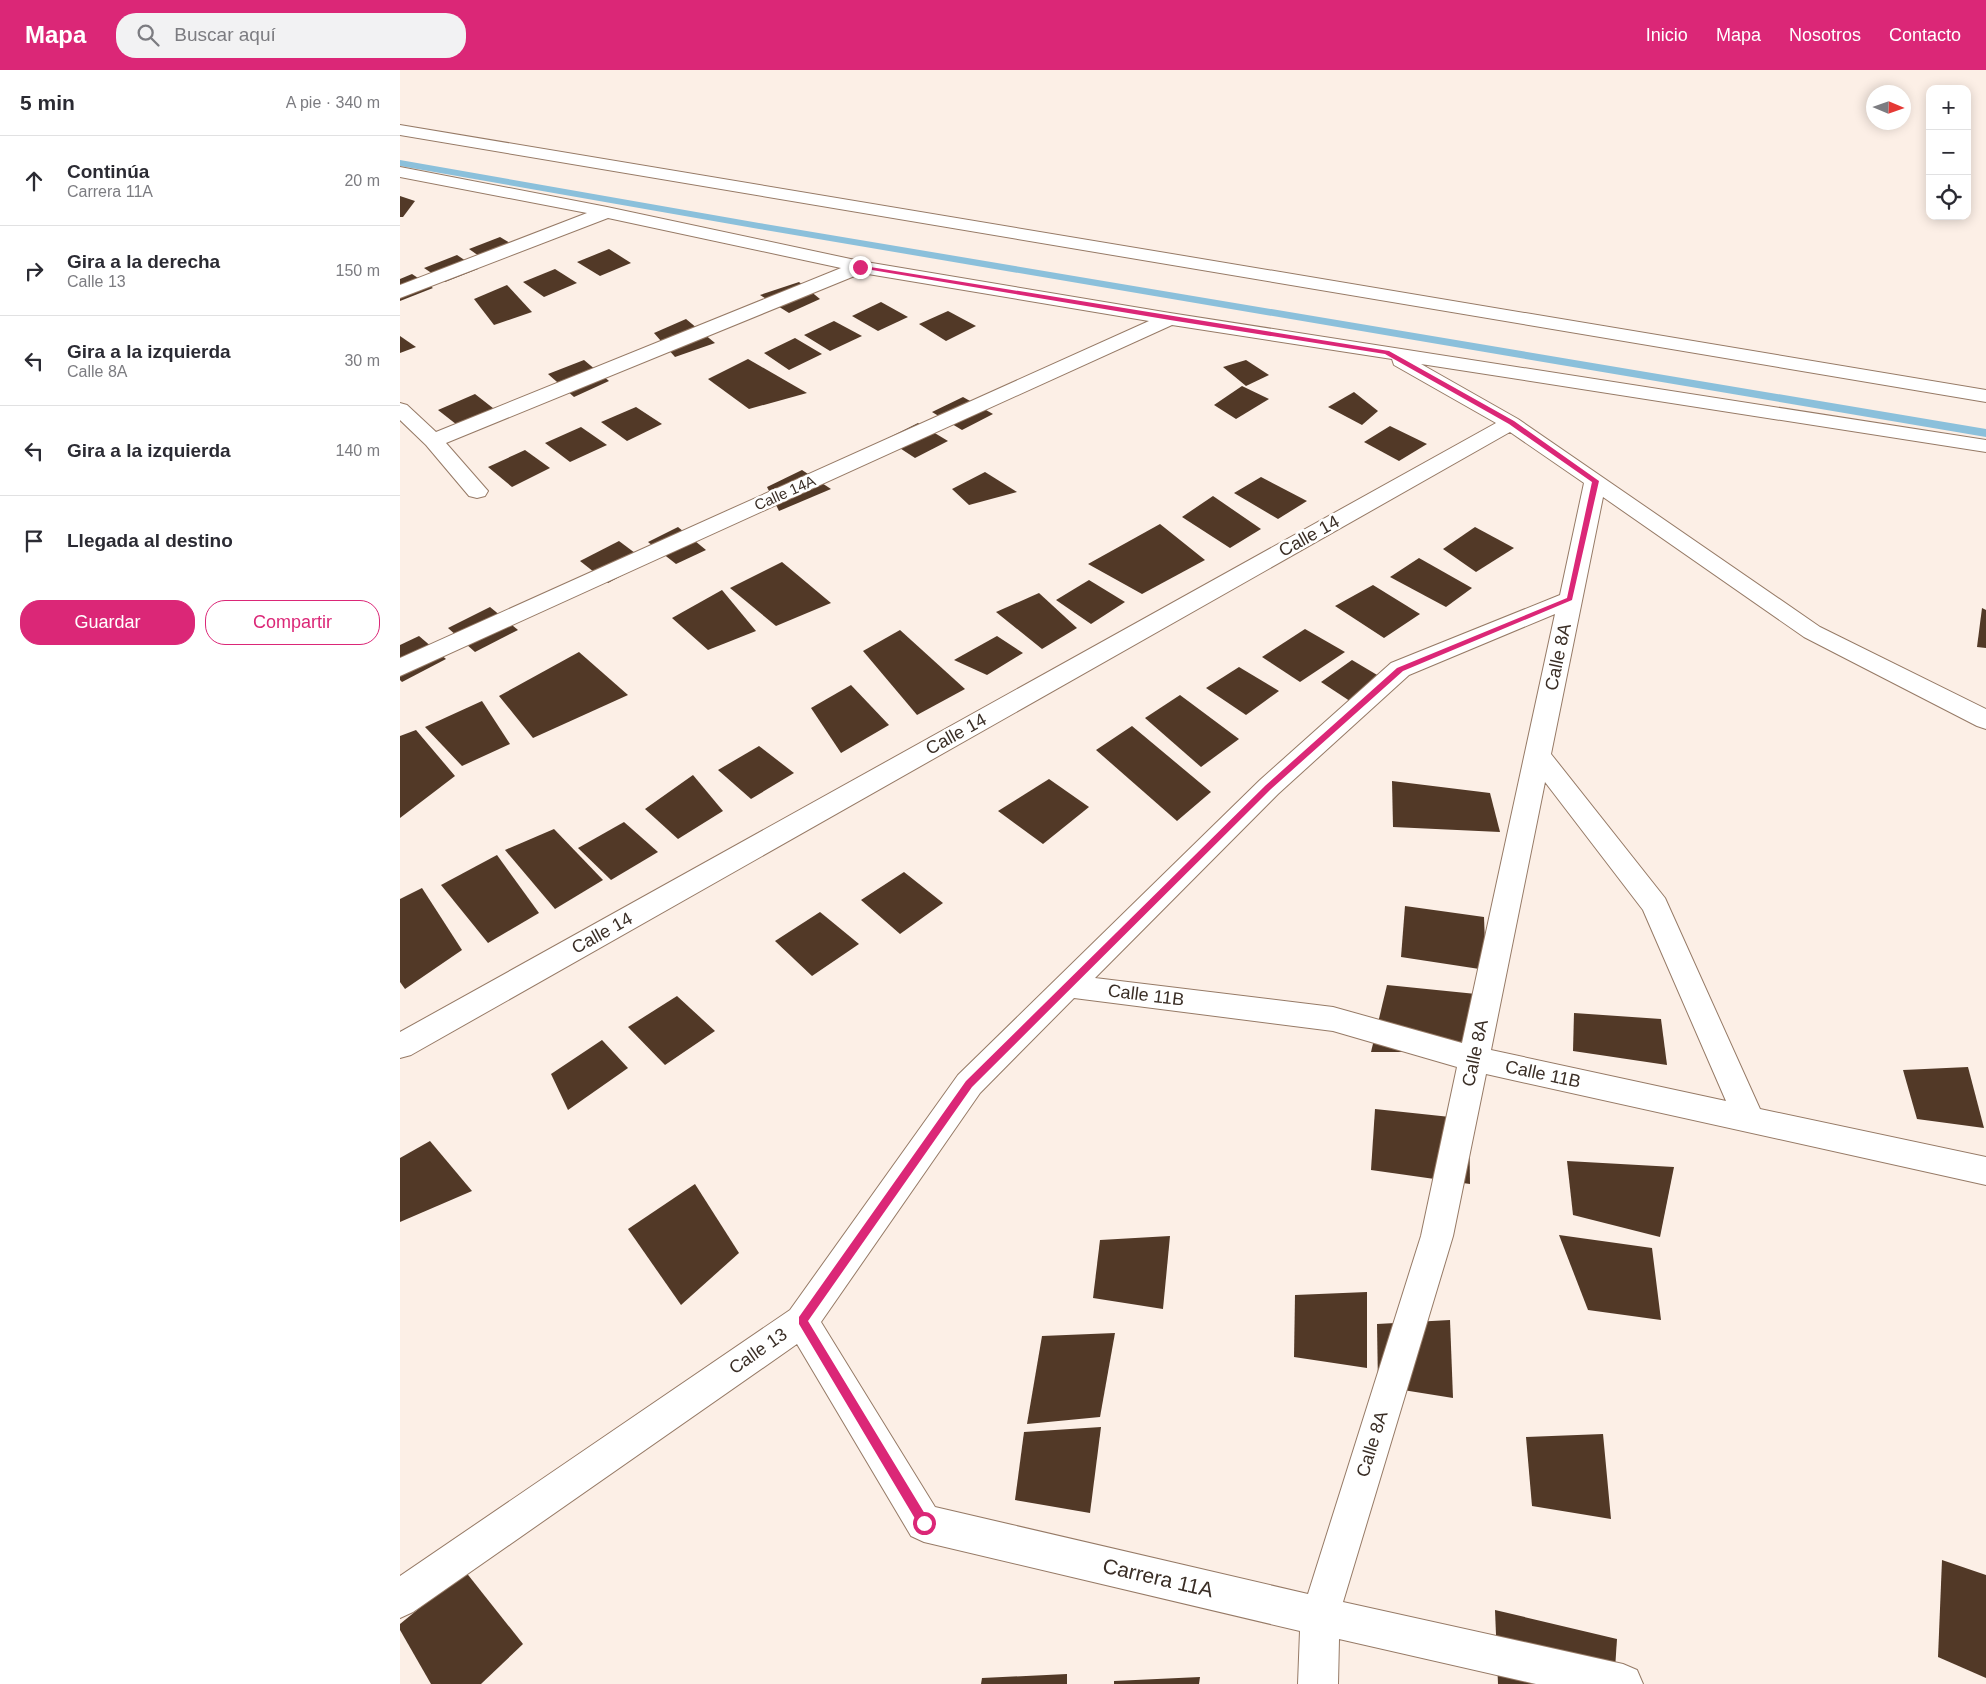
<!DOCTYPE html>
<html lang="es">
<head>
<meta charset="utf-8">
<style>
	:root { --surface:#fff; --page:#f2f2f3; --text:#2b2b33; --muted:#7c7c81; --line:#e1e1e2; --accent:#db2777 }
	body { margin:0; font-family:Helvetica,sans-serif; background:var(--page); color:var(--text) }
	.controls { position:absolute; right:15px; top:15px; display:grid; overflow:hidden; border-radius:10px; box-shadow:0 2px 12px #0003 }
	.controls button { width:45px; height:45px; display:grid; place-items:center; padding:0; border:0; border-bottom:1px solid var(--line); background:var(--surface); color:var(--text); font:25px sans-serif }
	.compass { position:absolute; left:1466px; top:15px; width:45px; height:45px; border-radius:50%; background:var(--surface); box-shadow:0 2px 12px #0003; rotate:92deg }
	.stop { position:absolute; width:15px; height:15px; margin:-11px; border:4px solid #db2777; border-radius:50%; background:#fff }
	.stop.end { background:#db2777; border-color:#fff; box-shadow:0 1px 5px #0008 }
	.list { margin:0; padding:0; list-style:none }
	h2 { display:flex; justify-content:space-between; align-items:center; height:65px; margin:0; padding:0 20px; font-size:21px }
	h2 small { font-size:16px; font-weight:400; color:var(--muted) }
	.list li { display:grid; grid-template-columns:32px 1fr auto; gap:15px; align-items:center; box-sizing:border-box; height:90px; padding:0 20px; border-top:1px solid var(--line) }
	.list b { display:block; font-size:19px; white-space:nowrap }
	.list p { margin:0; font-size:16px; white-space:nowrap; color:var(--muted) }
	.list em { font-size:16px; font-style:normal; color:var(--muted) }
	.actions { display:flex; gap:10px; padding:15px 20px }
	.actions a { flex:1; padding:11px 0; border:1px solid var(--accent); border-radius:20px; text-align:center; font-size:18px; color:var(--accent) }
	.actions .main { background:var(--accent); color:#fff }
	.icon { flex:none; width:28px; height:28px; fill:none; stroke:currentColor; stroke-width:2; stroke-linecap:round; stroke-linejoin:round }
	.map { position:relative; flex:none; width:1586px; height:1614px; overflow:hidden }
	header { display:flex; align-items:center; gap:30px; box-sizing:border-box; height:70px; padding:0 25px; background:var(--accent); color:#fff }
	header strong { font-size:24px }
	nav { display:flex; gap:28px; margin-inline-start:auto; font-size:18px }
	.search { width:350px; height:45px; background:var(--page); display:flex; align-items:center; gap:12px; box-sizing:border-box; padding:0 18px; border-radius:20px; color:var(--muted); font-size:19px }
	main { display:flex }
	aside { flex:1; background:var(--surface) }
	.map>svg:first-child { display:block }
</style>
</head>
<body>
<header>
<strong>Mapa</strong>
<div class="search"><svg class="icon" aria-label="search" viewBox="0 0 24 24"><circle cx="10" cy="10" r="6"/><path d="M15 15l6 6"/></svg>Buscar aquí</div>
<nav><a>Inicio</a><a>Mapa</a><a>Nosotros</a><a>Contacto</a></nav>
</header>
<main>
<aside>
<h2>5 min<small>A pie · 340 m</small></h2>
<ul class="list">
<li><svg class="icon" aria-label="ahead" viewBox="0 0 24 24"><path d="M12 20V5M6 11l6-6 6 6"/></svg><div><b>Continúa</b><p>Carrera 11A</p></div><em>20 m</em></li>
<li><svg class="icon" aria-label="right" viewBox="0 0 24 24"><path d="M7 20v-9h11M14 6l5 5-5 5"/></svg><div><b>Gira a la derecha</b><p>Calle 13</p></div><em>150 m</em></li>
<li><svg class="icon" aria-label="left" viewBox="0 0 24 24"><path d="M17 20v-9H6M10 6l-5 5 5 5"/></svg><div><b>Gira a la izquierda</b><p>Calle 8A</p></div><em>30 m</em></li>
<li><svg class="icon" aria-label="left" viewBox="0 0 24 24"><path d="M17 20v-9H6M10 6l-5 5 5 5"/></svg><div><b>Gira a la izquierda</b></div><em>140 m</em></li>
<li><svg class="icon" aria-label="arrive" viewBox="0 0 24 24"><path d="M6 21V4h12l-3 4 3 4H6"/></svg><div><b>Llegada al destino</b></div></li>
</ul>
<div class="actions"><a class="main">Guardar</a><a>Compartir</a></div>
</aside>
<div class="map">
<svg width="1586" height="1614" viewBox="0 0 1586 1614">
	<rect width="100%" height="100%" fill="#fcefe6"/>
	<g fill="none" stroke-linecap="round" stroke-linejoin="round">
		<!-- stream -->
		<path fill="#8bc0db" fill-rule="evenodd" d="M0,90L359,153L1586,359V367L359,159L0,96Z"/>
	</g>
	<!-- building -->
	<g fill="#523927">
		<path d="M0,126L15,131L3,147H0Z"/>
		<path d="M100,167L122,180L89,193L69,179Z"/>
		<path d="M209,179L231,193L200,206L177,192Z"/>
		<path d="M57,185L78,199L45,212L24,198Z"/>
		<path d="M155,199L177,213L144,227L123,212Z"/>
		<path d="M12,204L33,218L0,231V209Z"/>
		<path d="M399,212L420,229L389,243L360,225Z"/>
		<path d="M107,215L132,242L94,255L74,229Z"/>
		<path d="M481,232L508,247L478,261L452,246Z"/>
		<path d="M548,241L576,256L546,271L519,254Z"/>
		<path d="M286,249L315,273L275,287L254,263Z"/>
		<path d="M434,251L462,266L430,281L404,265Z"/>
		<path d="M0,266L16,277L0,283Z"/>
		<path d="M395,268L422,284L389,300L364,283Z"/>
		<path d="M348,289L407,323L349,339L308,309Z"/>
		<path d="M184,290L209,311L174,327L148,304Z"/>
		<path d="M846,290L869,305L846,316L823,297Z"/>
		<path d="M842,316L869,329L836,349L814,335Z"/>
		<path d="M954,322L978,341L962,355L928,337Z"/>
		<path d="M75,324L98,342L61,358L38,340Z"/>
		<path d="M563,327L593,344L562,360L532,342Z"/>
		<path d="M236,337L262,354L227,371L201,352Z"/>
		<path d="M518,353L548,371L515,388L486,369Z"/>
		<path d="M990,356L1027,374L999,391L964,372Z"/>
		<path d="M181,357L207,375L170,392L145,373Z"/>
		<path d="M125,380L150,398L112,417L88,397Z"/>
		<path d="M402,400L431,419L379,441L367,417Z"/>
		<path d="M585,402L617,422L569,435L552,419Z"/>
		<path d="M861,407L907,431L878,449L834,423Z"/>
		<path d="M813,426L861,459L830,478L782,447Z"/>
		<path d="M760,454L805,490L742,524L688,494Z"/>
		<path d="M278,457L306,480L276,494L248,472Z"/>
		<path d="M1075,457L1114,478L1076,502L1043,479Z"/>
		<path d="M219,471L247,492L208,513L180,491Z"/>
		<path d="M1019,488L1072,518L1046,537L990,507Z"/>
		<path d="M382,492L431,533L376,556L330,518Z"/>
		<path d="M689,510L725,532L691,554L656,530Z"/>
		<path d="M973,515L1020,544L984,568L935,536Z"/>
		<path d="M322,520L356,561L308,580L272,548Z"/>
		<path d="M639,523L677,558L642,579L596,542Z"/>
		<path d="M90,537L118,560L75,582L48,558Z"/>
		<path d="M1582,538L1586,540V578L1577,577Z"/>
		<path d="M905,559L945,582L900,612L862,587Z"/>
		<path d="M500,560L565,619L517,645L463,581Z"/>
		<path d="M19,566L46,589L2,612L0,610V575Z"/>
		<path d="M597,566L623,583L587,605L554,590Z"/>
		<path d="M179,582L228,625L133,668L99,626Z"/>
		<path d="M952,590L994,615L962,639L921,612Z"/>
		<path d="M839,597L879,621L846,645L806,618Z"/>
		<path d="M451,615L489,655L441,683L411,638Z"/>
		<path d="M780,625L839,669L801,697L745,648Z"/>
		<path d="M82,631L110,674L62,696L25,657Z"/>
		<path d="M732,656L811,722L777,751L696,680Z"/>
		<path d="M16,660L55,706L0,748V666Z"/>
		<path d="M359,676L394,703L351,729L318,700Z"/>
		<path d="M293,705L323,741L278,769L245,739Z"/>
		<path d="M649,709L689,737L643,774L598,741Z"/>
		<path d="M992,711L1090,723L1100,762L993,757Z"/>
		<path d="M224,752L258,782L211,810L178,778Z"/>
		<path d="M154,759L203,810L155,839L105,780Z"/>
		<path d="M97,785L139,843L88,873L41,815Z"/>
		<path d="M504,802L543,833L500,864L461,830Z"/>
		<path d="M22,818L62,880L5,919L0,912V829Z"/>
		<path d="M1005,836L1084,847L1086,900L1001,887Z"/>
		<path d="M420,842L459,874L412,906L375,871Z"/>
		<path d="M987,915L1086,925L1089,982H971Z"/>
		<path d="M277,926L315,961L265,995L228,957Z"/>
		<path d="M1174,943L1261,949L1267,995L1173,981Z"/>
		<path d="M202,970L228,998L168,1040L151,1004Z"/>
		<path d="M1568,997L1584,1058L1517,1049L1503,1000Z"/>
		<path d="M975,1039L1069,1049L1070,1114L971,1100Z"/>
		<path d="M30,1071L72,1121L0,1152V1088Z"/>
		<path d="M1167,1091L1274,1097L1260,1167L1173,1145Z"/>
		<path d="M295,1114L339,1183L281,1235L228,1159Z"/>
		<path d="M1159,1165L1252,1178L1261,1250L1188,1240Z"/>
		<path d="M770,1166L763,1239L693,1228L700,1170Z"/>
		<path d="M967,1222V1298L894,1287L895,1225Z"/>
		<path d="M1050,1250L1053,1328L978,1316L977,1254Z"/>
		<path d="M715,1263L700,1347L627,1354L642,1266Z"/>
		<path d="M701,1357L690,1443L615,1430L624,1362Z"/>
		<path d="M1203,1364L1211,1449L1132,1436L1126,1367Z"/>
		<path d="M1542,1490L1586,1505V1608L1538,1587Z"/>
		<path d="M65,1501L123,1574L81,1614H31L0,1560V1554Z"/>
		<path d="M1095,1540L1217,1569L1214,1614H1098Z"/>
		<path d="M667,1604V1614H581L582,1608Z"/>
		<path d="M800,1607L799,1614H714V1611Z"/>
	</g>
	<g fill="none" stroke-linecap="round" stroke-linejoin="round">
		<!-- minor casing -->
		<g stroke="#967a66" stroke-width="2">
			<g id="minor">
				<path d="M0,55L1586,320V332L0,65Z"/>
				<path d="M0,97L207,137L460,191L770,243L1586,370V382L1021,294L1118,349L1420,557L1586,639V659L1577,656L1404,567L1203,427L1151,684L1265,828L1360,1039L1586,1087V1115L1086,1004L1053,1166L943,1532L1223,1594L1237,1600L1243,1614H1136L939,1569L938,1614H898L900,1561L524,1472L511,1466L397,1274L13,1542L0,1548V1506L390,1240L558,1005L860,710L991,593L1160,525L1184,413L1110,362L11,985L0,988V962L1096,353L994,295L992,289L772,255L0,606V588L749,251L462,203L46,373L88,421L85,426L77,428L69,426L26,375L0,350V333L7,335L36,362L441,198L208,148L0,228V215L187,143L0,107ZM1155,544L1062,973L933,937L695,908L878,724L1009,605ZM1145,712L1243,840L1326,1031L1091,980ZM674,928L933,961L1057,997L1021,1166L908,1524L535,1437L421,1252L580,1023Z"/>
			</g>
		</g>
		<!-- minor -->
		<use href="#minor" fill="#fff" fill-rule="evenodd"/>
	</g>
	<!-- route -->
	<path fill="#db2777" d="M458,195L989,281L1114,351L1199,411L1172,530L1003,601L871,719L572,1017L408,1251L528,1449L529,1453L528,1457L524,1458L520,1457L399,1254V1247L566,1011L866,715L997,598L1167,528L1192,412L1109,354L985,284L770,250L460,198Z"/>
	<g text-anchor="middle" stroke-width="5" stroke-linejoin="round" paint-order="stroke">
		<!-- far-street labels -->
		<g font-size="15" fill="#3a2e26" stroke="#fff">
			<text transform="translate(385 423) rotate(-24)" y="5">Calle 14A</text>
		</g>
		<!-- street labels -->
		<g font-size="18" fill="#3a2e26" stroke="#fff">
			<text transform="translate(909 466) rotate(-29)" y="6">Calle 14</text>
			<text transform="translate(1158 587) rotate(-78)" y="6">Calle 8A</text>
			<text transform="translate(556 664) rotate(-29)" y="6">Calle 14</text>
			<text transform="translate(202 863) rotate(-29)" y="6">Calle 14</text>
			<text transform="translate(746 925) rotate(7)" y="6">Calle 11B</text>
			<text transform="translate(1075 983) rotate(-78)" y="6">Calle 8A</text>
			<text transform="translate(1143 1004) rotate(12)" y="6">Calle 11B</text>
			<text transform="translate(358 1281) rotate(-35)" y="6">Calle 13</text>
			<text transform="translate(972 1374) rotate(-73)" y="6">Calle 8A</text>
		</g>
		<!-- near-street labels -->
		<g font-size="21" fill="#3a2e26" stroke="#fff">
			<text transform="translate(758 1508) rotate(13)" y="7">Carrera 11A</text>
		</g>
	</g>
</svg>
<div class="controls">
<button>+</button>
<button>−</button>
<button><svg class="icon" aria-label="locate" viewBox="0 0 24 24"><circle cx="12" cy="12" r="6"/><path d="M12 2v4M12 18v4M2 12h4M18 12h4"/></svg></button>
</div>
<svg class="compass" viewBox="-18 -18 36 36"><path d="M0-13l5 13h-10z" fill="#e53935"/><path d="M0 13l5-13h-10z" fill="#7c7c81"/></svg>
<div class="stop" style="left:524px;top:1453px"></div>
<div class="stop end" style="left:460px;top:197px"></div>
</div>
</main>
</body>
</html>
